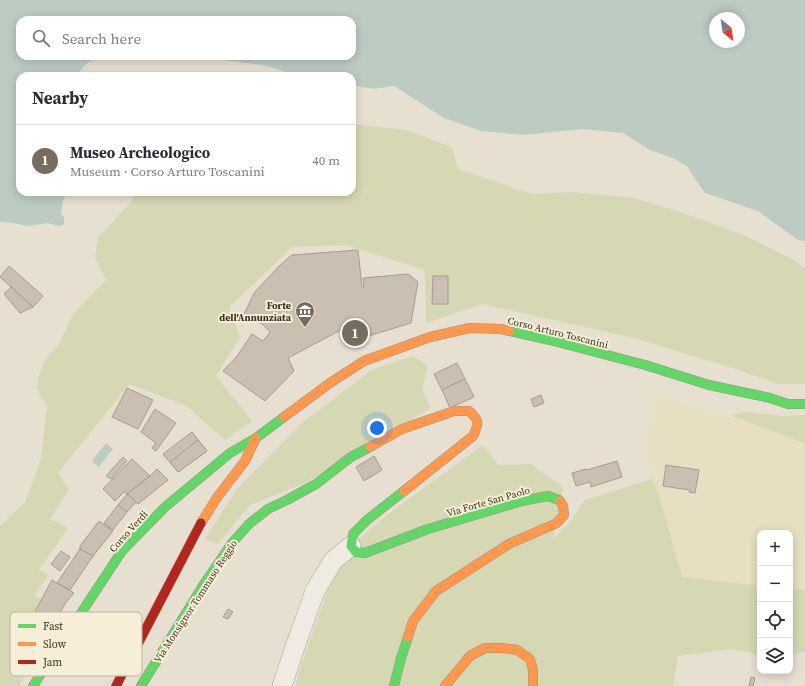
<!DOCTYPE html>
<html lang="en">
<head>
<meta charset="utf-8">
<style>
	:root { --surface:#fff; --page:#f7f7f7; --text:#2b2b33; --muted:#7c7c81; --line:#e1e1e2; --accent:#786c5e }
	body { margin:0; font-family:"Source Serif 4",serif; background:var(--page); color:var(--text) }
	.controls { position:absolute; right:12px; bottom:12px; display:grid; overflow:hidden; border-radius:8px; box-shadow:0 2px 10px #0003 }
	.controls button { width:36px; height:36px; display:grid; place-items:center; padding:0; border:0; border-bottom:1px solid var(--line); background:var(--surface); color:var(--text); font:20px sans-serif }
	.compass { position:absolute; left:709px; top:12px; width:36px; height:36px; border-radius:50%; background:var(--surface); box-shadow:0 2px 10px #0003; rotate:150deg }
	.you { position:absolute; left:377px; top:428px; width:14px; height:14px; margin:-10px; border:3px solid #fff; border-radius:50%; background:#1a73e8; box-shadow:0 0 0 6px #1a73e833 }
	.badge { display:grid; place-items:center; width:26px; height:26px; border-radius:50%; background:var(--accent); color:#fff; font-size:13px; font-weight:700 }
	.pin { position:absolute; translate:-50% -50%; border:2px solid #fff; box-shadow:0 1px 4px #0006 }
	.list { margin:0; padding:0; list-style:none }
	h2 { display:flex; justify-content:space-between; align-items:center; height:52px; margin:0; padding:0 16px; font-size:17px }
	h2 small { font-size:13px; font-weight:400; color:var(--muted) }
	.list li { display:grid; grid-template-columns:26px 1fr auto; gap:12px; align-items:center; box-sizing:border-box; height:72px; padding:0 16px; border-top:1px solid var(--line) }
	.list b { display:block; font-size:15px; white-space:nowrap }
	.list p { margin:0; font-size:13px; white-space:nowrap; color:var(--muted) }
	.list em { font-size:13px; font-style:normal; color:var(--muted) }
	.icon { flex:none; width:22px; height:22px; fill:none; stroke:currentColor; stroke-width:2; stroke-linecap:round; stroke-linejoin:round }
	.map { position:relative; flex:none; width:805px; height:686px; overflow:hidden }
	.search { position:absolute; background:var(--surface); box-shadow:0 2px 10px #0003; left:16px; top:16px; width:340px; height:44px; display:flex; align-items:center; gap:10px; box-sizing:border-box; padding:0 14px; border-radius:12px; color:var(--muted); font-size:15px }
	.panel { position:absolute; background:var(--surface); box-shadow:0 2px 10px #0003; left:16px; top:72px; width:340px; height:124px; border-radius:12px }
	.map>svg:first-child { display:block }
</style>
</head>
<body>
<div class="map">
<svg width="805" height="686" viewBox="0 0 805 686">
	<rect width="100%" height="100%" fill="#e7e0d1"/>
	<!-- farmland -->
	<path fill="#e6dfc2" d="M655,394L730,415L805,443V590L790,589V533H760V586L682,577L659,495L641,449Z"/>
	<!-- green -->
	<g fill="#d6d7b3">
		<path d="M352,124L406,130L452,147L458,169L532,194L573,192L634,198L677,211L744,235L794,260L805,269V384H777L736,369L634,338L482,304L426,323L425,270L346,245L292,247L229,307L240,337L216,376L252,421L225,440L187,406L129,384L58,473L69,489L50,519L68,528L39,570L48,575L34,595L46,601L31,619L20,649L35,657L19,686H0V526L25,503L41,458L47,406L41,397L37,387L39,375L43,365L48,356L58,346L73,314L106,280L95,258L98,238L133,200L135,192H352Z"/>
		<path d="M413,356L428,366L422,389L431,408L305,483L250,505L218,544L205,539L237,489L302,423L372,370Z"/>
		<path d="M745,412L784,416L805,415V443L730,415Z"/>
		<path d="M483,445L498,465L531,464L563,487L553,539L570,522L585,500L652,479L659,495L682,577L760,586V655L732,649L678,656L673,686H295L300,668L335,570L356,541L391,512Z"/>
		<path d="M790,589L805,590V652L790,655Z"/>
	</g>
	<!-- water -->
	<g fill="#bcccc2" fill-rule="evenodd">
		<path d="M0,0H805V241L798,240L784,230L758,211L705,193L695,179L688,167L675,159L650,150L623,133L583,129L522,135L481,131L444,118L394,86L374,89L352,85V76H293L278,69L262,65L194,56H352V20H20V56H141C134,57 126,57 119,58C115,58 112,58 109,58C94,57 83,63 78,76H20V192H67L63,201L61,213L64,218V224L59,226L48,223L28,226L12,223L0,222ZM715,18H739V42H715Z"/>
		<path d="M106,443L113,449L99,467L92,461Z"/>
	</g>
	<!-- building -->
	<g fill="#cbbfb2" stroke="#a89c90">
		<path d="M358,250L362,287H364L363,278L408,274L418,282L411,323L362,338L352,324L288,358L294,371L265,401L223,371L237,356L252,334L263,341L270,332L262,324L244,314L254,293L280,265L292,255Z"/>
		<path d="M9,266L43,296L33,307L0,277Z"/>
		<path d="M433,276H448V304H432Z"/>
		<path d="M11,287L33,307L20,313L4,294Z"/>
		<path d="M457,363L465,379L442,390L434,374Z"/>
		<path d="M465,379L474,397L450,408L442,390Z"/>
		<path d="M127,388L153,400L138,429L112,417Z"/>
		<path d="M541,395L544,403L534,407L531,399Z"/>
		<path d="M155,409L176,423L156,451L152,448L156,443L141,432Z"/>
		<path d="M192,432L207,451L178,472L163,454Z"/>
		<path d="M198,440L207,451L178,472L170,462Z"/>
		<path d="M374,456L382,470L364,481L356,467Z"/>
		<path d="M123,457L127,461L111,479L106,476Z"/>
		<path d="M132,459L150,476L127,494L124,492L115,501L103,489Z"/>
		<path d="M617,461L622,477L591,487L590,482L576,486L572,473L586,469L587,470Z"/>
		<path d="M666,465L699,470L695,493L689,492L690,490L663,486Z"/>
		<path d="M157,469L168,480L138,504L127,494L150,476Z"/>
		<path d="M127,494L136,502L127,512L118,505Z"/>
		<path d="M118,505L127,512L113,530L104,523Z"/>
		<path d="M99,521L113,531L93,556L80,549V546Z"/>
		<path d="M80,549L93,556L70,590L57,583Z"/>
		<path d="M61,551L70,557L60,571L51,564Z"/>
		<path d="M52,580L74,593L67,601L50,629L45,625L31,619Z"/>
		<path d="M228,609L233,612L228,619L223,617Z"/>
		<path d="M751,677L755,678L753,686H749Z"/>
	</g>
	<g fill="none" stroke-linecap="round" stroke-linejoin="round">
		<!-- street casing -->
		<g stroke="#ada599" stroke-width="20">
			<path id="street" d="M282,686L294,650L315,591L333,561L351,546"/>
		</g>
		<!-- fast casing -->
		<g stroke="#9c958a" stroke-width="10">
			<g id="fast">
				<path d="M510,331L550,340L645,365L709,385L770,398L788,404H805"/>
				<path d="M404,491L367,520L353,534L351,546L356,552L365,553L428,529L522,501L548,496L559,500L560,501"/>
				<path d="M33,686L122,551L165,507L230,453L256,438L284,417"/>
				<path d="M141,686L206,581L232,543L249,524L268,509L287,500L316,484L351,457L370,447"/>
				<path d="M394,686L401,658L408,637"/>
			</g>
		</g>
		<!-- slow casing -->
		<g stroke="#9c958a" stroke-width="10">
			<g id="slow">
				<path d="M284,417L330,383L364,361L430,337L470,328L501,329L510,331"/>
				<path d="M370,447L402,429L454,411H469C480,421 479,423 473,436L404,491"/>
				<path d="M201,523L218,496L245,461L256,438"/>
				<path d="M408,637L413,621L436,591L509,544L557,523L564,515L563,506L560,501"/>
				<path d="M445,686L470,656L485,648H502L517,650L530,659L533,670V686"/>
			</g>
		</g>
		<!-- jam casing -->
		<g stroke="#9c958a" stroke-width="10">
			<path id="jam" d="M116,686L201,523"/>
		</g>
		<!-- street -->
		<use href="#street" stroke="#efebe3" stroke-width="19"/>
		<!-- fast -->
		<use href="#fast" stroke="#63d668" stroke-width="9"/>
		<!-- slow -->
		<use href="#slow" stroke="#ff974d" stroke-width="9"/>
		<!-- jam -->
		<use href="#jam" stroke="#b3261e" stroke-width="9"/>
	</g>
	<!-- icons -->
	<defs>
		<g id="museum-pin" transform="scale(1)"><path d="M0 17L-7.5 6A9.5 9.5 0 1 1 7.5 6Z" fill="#786c5e" stroke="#f7eed8"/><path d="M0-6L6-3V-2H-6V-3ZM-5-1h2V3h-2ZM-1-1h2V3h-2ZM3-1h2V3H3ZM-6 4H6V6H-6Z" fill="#fff"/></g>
	</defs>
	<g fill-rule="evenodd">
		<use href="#museum-pin" x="305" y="311"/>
	</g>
	<g text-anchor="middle" stroke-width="4" stroke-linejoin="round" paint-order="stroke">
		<!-- poi labels -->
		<g font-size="10" font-weight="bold" fill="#3d2e20" stroke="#f7eed8" text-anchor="end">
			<text x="291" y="309">Forte<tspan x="291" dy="12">dell'Annunziata</tspan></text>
		</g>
		<!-- street labels -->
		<g font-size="10" fill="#3d2e20" stroke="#f7eed8">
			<text transform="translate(558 332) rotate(14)" y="4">Corso Arturo Toscanini</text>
			<text transform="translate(488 501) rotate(-16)" y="4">Via Forte San Paolo</text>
			<text transform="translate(128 531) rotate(-48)" y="4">Corso Verdi</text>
			<text transform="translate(195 601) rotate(-57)" y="4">Via Monsignor Tommaso Reggio</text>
		</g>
	</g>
	<!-- legend -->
	<rect x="10" y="612" width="132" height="64" rx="6" fill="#f7eed8" stroke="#bfb4a1" stroke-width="1"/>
	<rect x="18" y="624" width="18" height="4" fill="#63d668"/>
	<rect x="18" y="642" width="18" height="4" fill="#ff974d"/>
	<rect x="18" y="660" width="18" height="4" fill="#b3261e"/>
	<g font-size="11" fill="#3d2e20">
		<text x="43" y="630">Fast</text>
		<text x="43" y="648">Slow</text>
		<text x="43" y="666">Jam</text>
	</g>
</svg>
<div class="controls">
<button>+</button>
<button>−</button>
<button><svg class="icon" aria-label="locate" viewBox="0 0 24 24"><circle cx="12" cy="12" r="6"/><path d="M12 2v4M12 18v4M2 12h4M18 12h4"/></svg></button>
<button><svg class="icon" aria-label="layers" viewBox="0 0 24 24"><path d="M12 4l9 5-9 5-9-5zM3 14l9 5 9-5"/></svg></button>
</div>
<svg class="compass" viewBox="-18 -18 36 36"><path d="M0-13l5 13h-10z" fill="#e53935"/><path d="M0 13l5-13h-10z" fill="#7c7c81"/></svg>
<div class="you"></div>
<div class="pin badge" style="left:355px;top:333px">1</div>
<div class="search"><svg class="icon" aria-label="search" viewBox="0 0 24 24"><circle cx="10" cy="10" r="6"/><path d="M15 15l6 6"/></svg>Search here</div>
<section class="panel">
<h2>Nearby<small></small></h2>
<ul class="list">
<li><span class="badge">1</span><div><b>Museo Archeologico</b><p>Museum · Corso Arturo Toscanini</p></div><em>40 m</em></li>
</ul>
</section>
</div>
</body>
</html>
